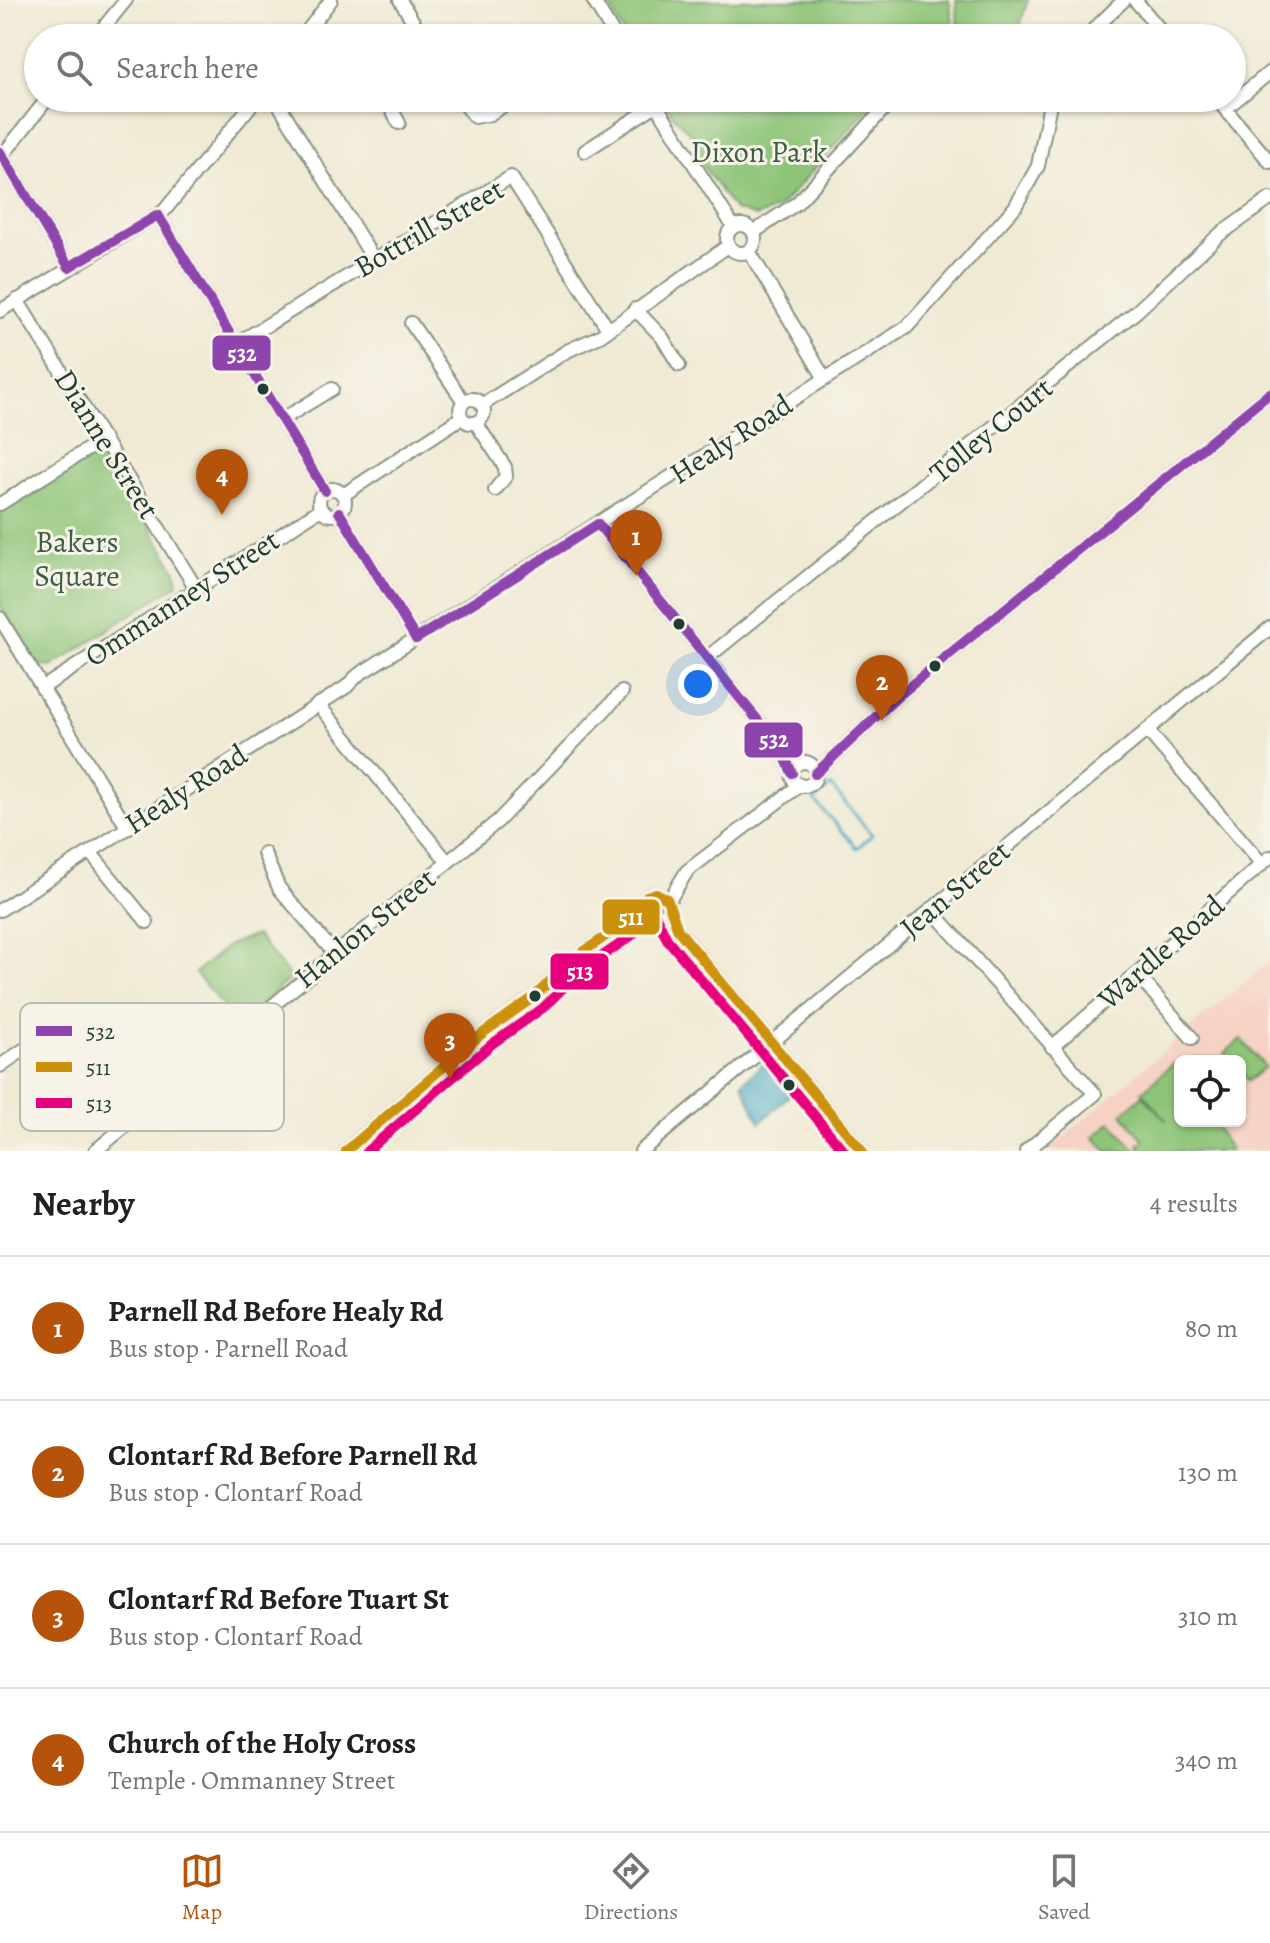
<!DOCTYPE html>
<html lang="en">
<head>
<meta charset="utf-8">
<style>
	:root { --surface:#fff; --page:#f2f2f2; --text:#202124; --muted:#757577; --line:#e0e0e0; --accent:#b45309 }
	body { margin:0; font-family:Alegreya,serif; background:var(--page); color:var(--text) }
	.controls { position:absolute; right:24px; bottom:24px; display:grid; overflow:hidden; border-radius:12px; box-shadow:0 2px 6px #0004 }
	.controls button { width:72px; height:72px; display:grid; place-items:center; padding:0; border:0; border-bottom:2px solid var(--line); background:var(--surface); color:var(--text); font:40px sans-serif }
	.you { position:absolute; left:698px; top:684px; width:28px; height:28px; margin:-20px; border:6px solid #fff; border-radius:50%; background:#1a73e8; box-shadow:0 0 0 12px #1a73e833 }
	.badge { display:grid; place-items:center; width:52px; height:52px; border-radius:50%; background:var(--accent); color:#fff; font-size:26px; font-weight:700 }
	.pin { position:absolute; translate:-50% -66px; filter:drop-shadow(0 2px 4px #0008) }
	.pin::after { content:''; position:absolute; top:42px; width:28px; height:24px; background:inherit; clip-path:polygon(0 0,100% 0,50% 100%) }
	.list { margin:0; padding:0; list-style:none }
	h2 { display:flex; justify-content:space-between; align-items:center; height:104px; margin:0; padding:0 32px; font-size:34px }
	h2 small { font-size:26px; font-weight:400; color:var(--muted) }
	.list li { display:grid; grid-template-columns:52px 1fr auto; gap:24px; align-items:center; box-sizing:border-box; height:144px; padding:0 32px; border-top:2px solid var(--line) }
	.list b { display:block; font-size:30px; white-space:nowrap }
	.list p { margin:0; font-size:26px; white-space:nowrap; color:var(--muted) }
	.list em { font-size:26px; font-style:normal; color:var(--muted) }
	.icon { flex:none; width:44px; height:44px; fill:none; stroke:currentColor; stroke-width:2; stroke-linecap:round; stroke-linejoin:round }
	.map { position:relative; flex:none; width:1270px; height:1151px; overflow:hidden }
	.search { position:absolute; background:var(--surface); box-shadow:0 2px 6px #0004; left:24px; right:24px; top:24px; height:88px; display:flex; align-items:center; gap:20px; box-sizing:border-box; padding:0 28px; border-radius:44px; color:var(--muted); font-size:30px }
	.sheet { height:680px; background:var(--surface) }
	nav { display:flex; justify-content:space-around; align-items:center; box-sizing:border-box; height:112px; border-top:2px solid var(--line); background:var(--surface); font-size:22px; color:var(--muted) }
	nav a { display:grid; justify-items:center; gap:4px }
	nav .on { color:var(--accent) }
	.map>svg:first-child { display:block }
</style>
</head>
<body>
<div class="map">
<svg width="1270" height="1151" viewBox="0 0 1270 1151">
	<rect width="100%" height="100%" fill="#f7f3e8"/>
	<filter id="ink" filterUnits="userSpaceOnUse"><feTurbulence type="fractalNoise" baseFrequency=".0125" numOctaves="2"/><feDisplacementMap in="SourceGraphic" scale="16" xChannelSelector="R" yChannelSelector="G"/><feConvolveMatrix kernelMatrix="1 2 1 2 8 2 1 2 1" color-interpolation-filters="sRGB"/></filter>
	<filter id="wash" filterUnits="userSpaceOnUse"><feTurbulence type="fractalNoise" baseFrequency=".006" numOctaves="4" result="noise"/><feDisplacementMap in="SourceGraphic" scale="32" xChannelSelector="R" yChannelSelector="G"/><feGaussianBlur stdDeviation="1.8" result="paint"/><feColorMatrix in="noise" values="0 0 0 0 0 0 0 0 0 0 0 0 0 0 0 0 0 1.4 0 .05"/><feComposite in="paint" operator="in"/></filter>
	<g filter="url(#wash)">
		<rect width="100%" height="100%" fill="#f0ead4"/>
		<!-- built -->
		<path fill="#f6d2c4" fill-rule="evenodd" d="M1270,960V1151H1047L1186,1032ZM1180,1061H1240V1121H1180Z"/>
		<!-- green -->
		<g fill="#8dc477" stroke="#568056" stroke-width="2">
			<path d="M606,0H949L953,22L933,38H626Z"/>
			<path d="M956,0H1028L1016,38C992,38 980,27 958,25Z"/>
			<path d="M662,98H878L779,208L756,217L734,210L703,166L694,137L673,116Z"/>
			<path d="M97,455L111,462L176,571L178,584L51,667L37,665L0,605V512Z"/>
			<path d="M256,935L291,978L237,1023L195,973L229,945Z"/>
			<path d="M1241,1039L1265,1067L1248,1081L1240,1072V1061H1230L1224,1054Z"/>
			<path d="M1173,1064L1180,1073V1121H1213L1231,1151H1143L1138,1145L1144,1140L1122,1114L1143,1095L1167,1121L1142,1091Z"/>
			<path d="M1111,1122L1136,1151H1107L1094,1137Z"/>
		</g>
		<!-- water -->
		<path fill="#46a8c5" stroke="#32727c" stroke-width="2" d="M764,1063H769L794,1091L760,1123L742,1083Z"/>
		<g fill="none" stroke-linecap="round" stroke-linejoin="round">
			<!-- stream -->
			<path stroke="#46a8c5" stroke-width="3" d="M831,786L872,835L857,848L814,800Z"/>
		</g>
	</g>
	<g filter="url(#ink)">
		<g fill="none" stroke-linecap="round" stroke-linejoin="round">
			<!-- minor casing -->
			<g stroke="#889484" stroke-width="16">
				<g id="minor">
					<path d="M400,0L423,38"/>
					<path d="M593,0L616,38"/>
					<path d="M1135,0L1167,38"/>
					<path d="M95,38L126,0"/>
					<path d="M302,38L331,0"/>
					<path d="M949,38L966,34L974,38"/>
					<path d="M1085,38L1124,0"/>
					<path d="M275,98L374,260"/>
					<path d="M385,98L399,123"/>
					<path d="M460,98L475,117L490,114L516,98"/>
					<path d="M652,98L733,226"/>
					<path d="M1216,98L1270,162"/>
					<path d="M1225,109L1270,72"/>
					<path d="M585,151L656,105"/>
					<path d="M0,152L69,267"/>
					<path d="M2,156L48,98"/>
					<path d="M158,215L325,491"/>
					<circle cx="741" cy="239" r="14"/>
					<path d="M754,232L797,203L894,98"/>
					<path d="M749,251L825,379"/>
					<path d="M17,300L196,588"/>
					<path d="M635,309L662,337L679,365"/>
					<path d="M0,311L164,211L257,98"/>
					<path d="M411,323L464,402"/>
					<path d="M236,344L511,177L608,329"/>
					<circle cx="472" cy="411" r="12"/>
					<path d="M482,405L567,351L600,336L728,246"/>
					<path d="M283,419L332,389"/>
					<path d="M476,423L505,467L506,476L495,490"/>
					<circle cx="332" cy="502" r="13"/>
					<path d="M343,495L461,418"/>
					<path d="M0,504L104,439"/>
					<path d="M339,512L416,639"/>
					<path d="M598,524L782,750L792,773"/>
					<path d="M0,618L127,827"/>
					<path d="M708,657L1137,311L1219,235L1270,199"/>
					<path d="M42,688L321,509"/>
					<path d="M318,704L447,861"/>
					<path d="M1147,730L1262,864"/>
					<circle cx="804" cy="774" r="12"/>
					<path d="M815,774L898,696L1270,393"/>
					<path d="M90,852L147,922"/>
					<path d="M264,853L279,888L334,953"/>
					<path d="M668,902L687,871L800,785"/>
					<path d="M931,909L1095,1094L1026,1151"/>
					<path d="M0,910L346,687L358,675L907,327L1015,207L1038,166L1051,98"/>
					<path d="M619,937L650,917"/>
					<path d="M1137,974L1192,1038"/>
					<path d="M552,988L603,947"/>
					<path d="M1052,1047L1270,857"/>
					<path d="M0,1066L32,1044"/>
					<path d="M367,1141L523,1013"/>
					<path d="M95,1151L498,821L622,692"/>
					<path d="M346,1151L483,1033L534,997L570,961L622,925L643,906L647,896L656,893L667,899L668,910L678,930L862,1151"/>
					<path d="M641,1151L1270,628"/>
				</g>
			</g>
			<!-- minor -->
			<use href="#minor" stroke="#fff" stroke-width="12"/>
			<!-- bus-1 casing -->
			<g stroke="#f7f3e8" stroke-width="16">
				<g id="bus-1">
					<path d="M0,152L69,267"/>
					<path d="M158,215L325,491"/>
					<path d="M69,267L158,215"/>
					<path d="M339,512L416,639"/>
					<path d="M598,524L782,750L792,773"/>
					<path d="M416,639L598,524"/>
					<path d="M815,774L898,696L1270,393"/>
				</g>
			</g>
			<!-- bus-2 casing -->
			<g stroke="#f7f3e8" stroke-width="16">
				<path id="bus-2" d="M346,1151L483,1033L534,997L570,961L622,925L643,906L647,896L656,893L667,899L678,930L862,1151"/>
			</g>
			<!-- bus-3 casing -->
			<g stroke="#f7f3e8" stroke-width="16">
				<path id="bus-3" d="M367,1151L492,1044L543,1008L579,972L630,937L655,914L667,939L844,1151"/>
			</g>
			<!-- bus-1 -->
			<use href="#bus-1" stroke="#8e44ad" stroke-width="10"/>
			<!-- bus-2 -->
			<use href="#bus-2" stroke="#cc910a" stroke-width="10"/>
			<!-- bus-3 -->
			<use href="#bus-3" stroke="#e5007d" stroke-width="10"/>
		</g>
	</g>
	<!-- markers -->
	<g fill="#1f3d34" stroke="#f7f3e8" stroke-width="3">
		<circle cx="263" cy="389" r="7"/>
		<circle cx="679" cy="624" r="7"/>
		<circle cx="935" cy="666" r="7"/>
		<circle cx="535" cy="996" r="7"/>
		<circle cx="789" cy="1085" r="7"/>
	</g>
	<g text-anchor="middle" stroke-width="6" stroke-linejoin="round" paint-order="stroke">
		<!-- park labels -->
		<g font-size="30" fill="#3a5f45" stroke="#f7f3e8">
			<text x="759" y="162">Dixon Park</text>
			<text x="77" y="552">Bakers<tspan x="77" dy="34">Square</tspan></text>
		</g>
		<!-- street labels -->
		<g font-size="30" fill="#1f3d34" stroke="#f7f3e8">
			<text transform="translate(429 228) rotate(-30)" y="10">Bottrill Street</text>
			<text transform="translate(991 430) rotate(-39)" y="10">Tolley Court</text>
			<text transform="translate(731 439) rotate(-33)" y="10">Healy Road</text>
			<text transform="translate(107 444) rotate(58)" y="10">Dianne Street</text>
			<text transform="translate(182 598) rotate(-33)" y="10">Ommanney Street</text>
			<text transform="translate(186 789) rotate(-33)" y="10">Healy Road</text>
			<text transform="translate(955 889) rotate(-40)" y="10">Jean Street</text>
			<text transform="translate(365 928) rotate(-39)" y="10">Hanlon Street</text>
			<text transform="translate(1161 952) rotate(-41)" y="10">Wardle Road</text>
		</g>
	</g>
	<!-- legend -->
	<rect x="20" y="1003" width="264" height="128" rx="12" fill="#f7f3e8" stroke="#b6bcb2" stroke-width="2"/>
	<rect x="36" y="1026" width="36" height="10" fill="#8e44ad"/>
	<rect x="36" y="1062" width="36" height="10" fill="#cc910a"/>
	<rect x="36" y="1098" width="36" height="10" fill="#e5007d"/>
	<g font-size="22" fill="#1f3d34">
		<text x="86" y="1039">532</text>
		<text x="86" y="1075">511</text>
		<text x="86" y="1111">513</text>
	</g>
	<g stroke="#f7f3e8" stroke-width="3">
		<rect x="211" y="334" width="61" height="38" rx="8" fill="#8e44ad"/>
		<rect x="743" y="721" width="61" height="38" rx="8" fill="#8e44ad"/>
		<rect x="601" y="898" width="60" height="38" rx="8" fill="#cc910a"/>
		<rect x="549" y="952" width="61" height="39" rx="8" fill="#e5007d"/>
	</g>
	<g font-size="22" text-anchor="middle" font-weight="bold" fill="#fff">
		<text x="242" y="361">532</text>
		<text x="774" y="747">532</text>
		<text x="631" y="925">511</text>
		<text x="580" y="979">513</text>
	</g>
</svg>
<div class="controls">
<button><svg class="icon" aria-label="locate" viewBox="0 0 24 24"><circle cx="12" cy="12" r="6"/><path d="M12 2v4M12 18v4M2 12h4M18 12h4"/></svg></button>
</div>
<div class="you"></div>
<div class="pin badge" style="left:636px;top:576px">1</div>
<div class="pin badge" style="left:882px;top:721px">2</div>
<div class="pin badge" style="left:450px;top:1079px">3</div>
<div class="pin badge" style="left:222px;top:515px">4</div>
<div class="search"><svg class="icon" aria-label="search" viewBox="0 0 24 24"><circle cx="10" cy="10" r="6"/><path d="M15 15l6 6"/></svg>Search here</div>
</div>
<section class="sheet">
<h2>Nearby<small>4 results</small></h2>
<ul class="list">
<li><span class="badge">1</span><div><b>Parnell Rd Before Healy Rd</b><p>Bus stop · Parnell Road</p></div><em>80 m</em></li>
<li><span class="badge">2</span><div><b>Clontarf Rd Before Parnell Rd</b><p>Bus stop · Clontarf Road</p></div><em>130 m</em></li>
<li><span class="badge">3</span><div><b>Clontarf Rd Before Tuart St</b><p>Bus stop · Clontarf Road</p></div><em>310 m</em></li>
<li><span class="badge">4</span><div><b>Church of the Holy Cross</b><p>Temple · Ommanney Street</p></div><em>340 m</em></li>
</ul>
</section>
<nav>
<a class="on"><svg class="icon" aria-label="map" viewBox="0 0 24 24"><path d="M3 6l6-2 6 2 6-2v14l-6 2-6-2-6 2zM9 4v14M15 6v14"/></svg>Map</a>
<a><svg class="icon" aria-label="directions" viewBox="0 0 24 24"><path d="M12 3l9 9-9 9-9-9zM9 14v-3h6M13 9l2 2-2 2"/></svg>Directions</a>
<a><svg class="icon" aria-label="saved" viewBox="0 0 24 24"><path d="M7 4h10v16l-5-4-5 4z"/></svg>Saved</a>
</nav>
</body>
</html>
